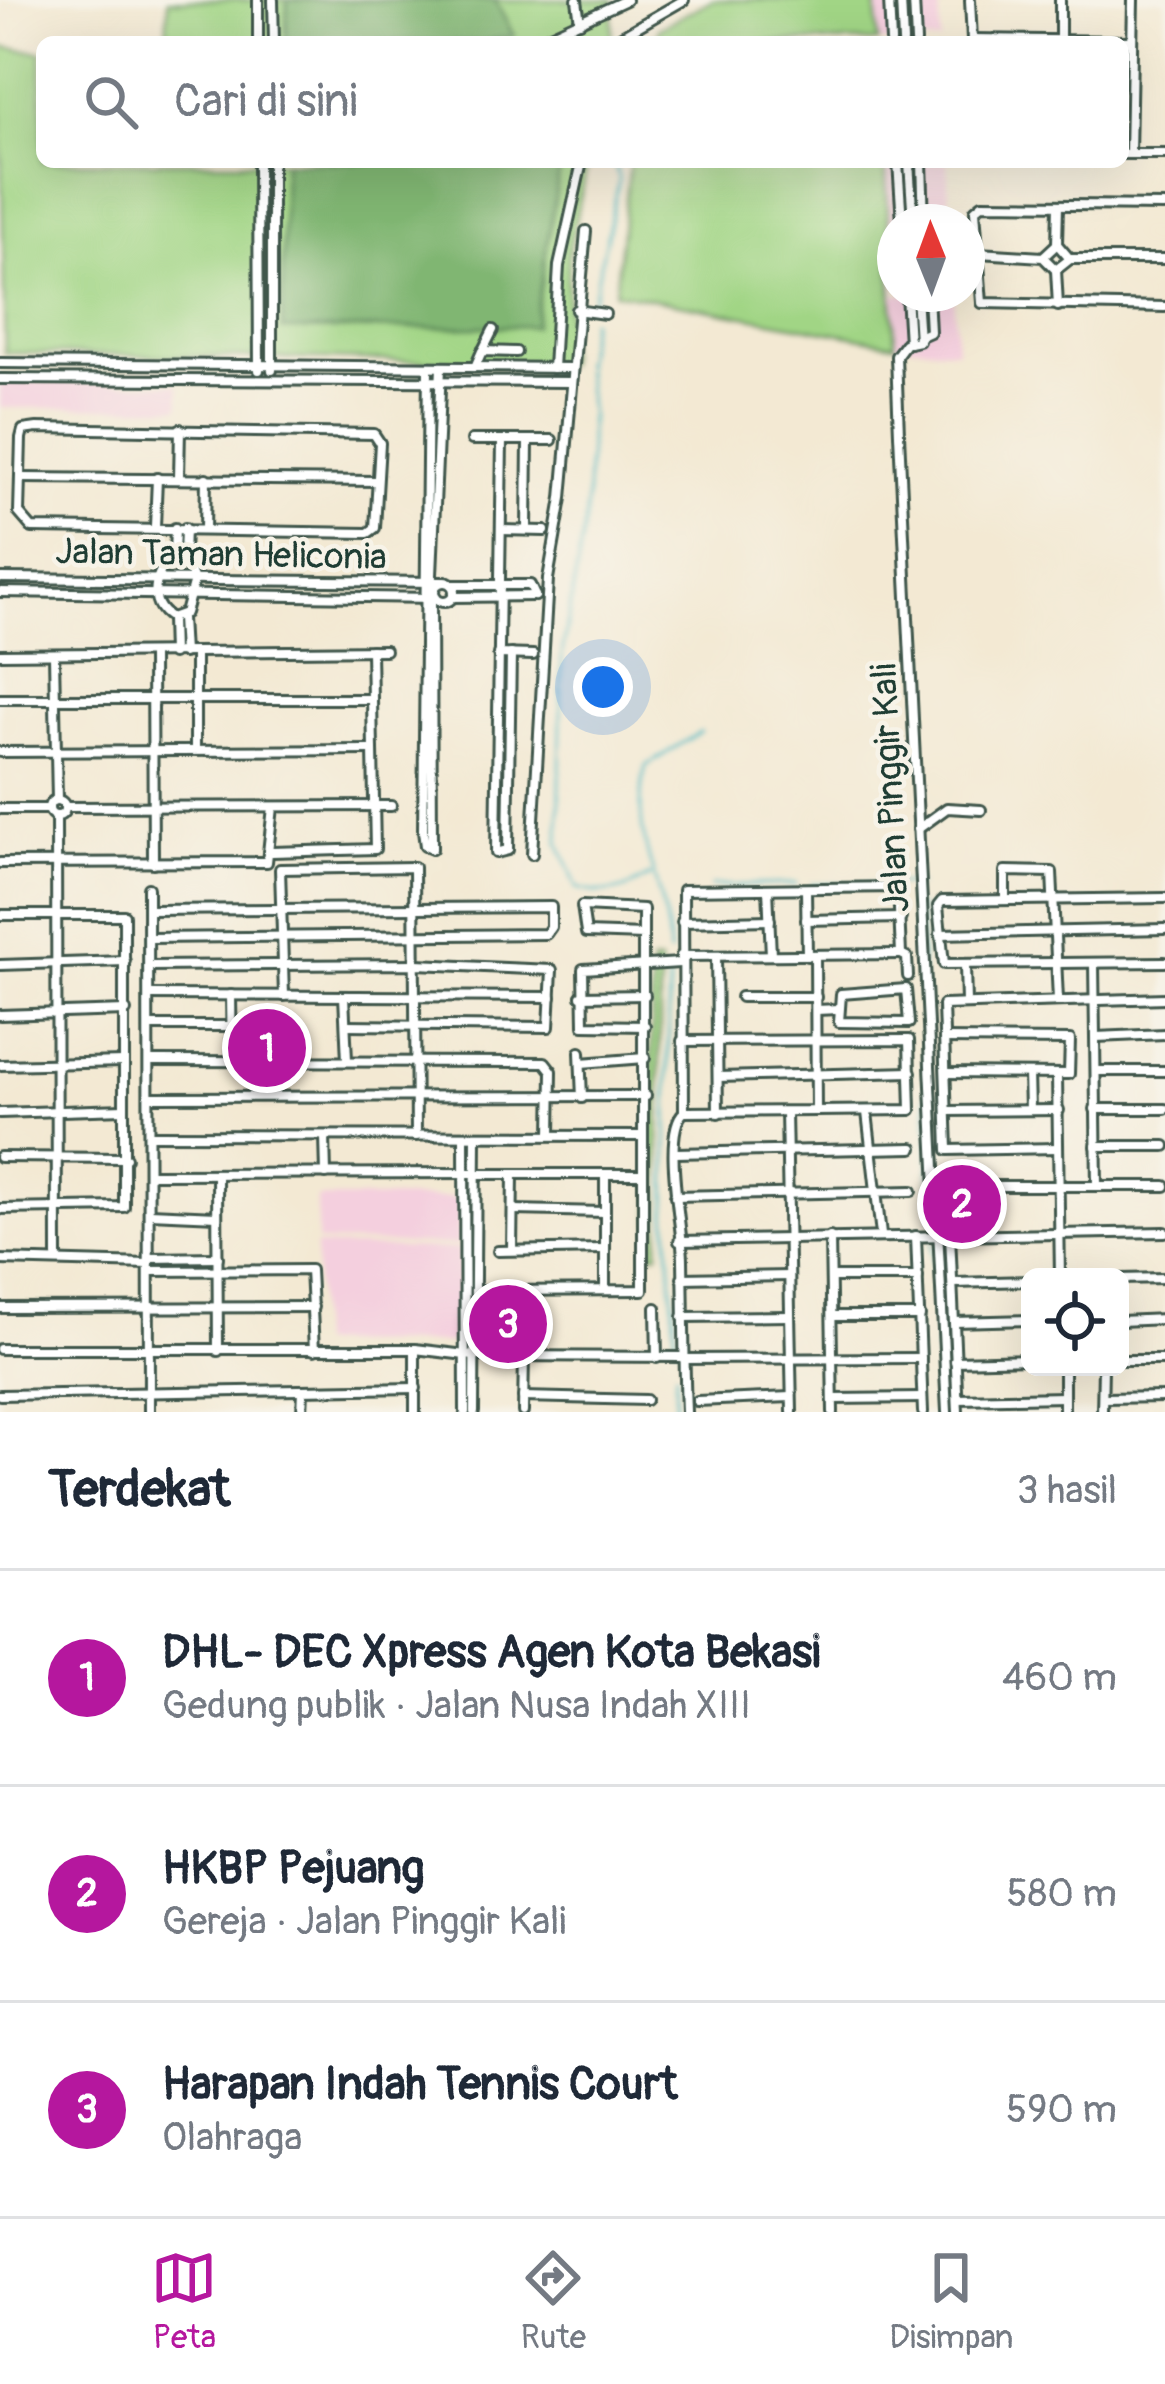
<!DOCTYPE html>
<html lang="id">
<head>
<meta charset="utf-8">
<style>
	:root { --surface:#fff; --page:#f6f6f7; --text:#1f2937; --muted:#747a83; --line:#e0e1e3; --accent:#b5179e }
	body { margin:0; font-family:Pangolin,sans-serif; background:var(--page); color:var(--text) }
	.controls { position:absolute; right:36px; bottom:36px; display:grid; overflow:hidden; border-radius:18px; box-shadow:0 12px 48px #0002 }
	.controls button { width:108px; height:108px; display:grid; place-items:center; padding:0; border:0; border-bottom:3px solid var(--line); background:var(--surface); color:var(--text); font:60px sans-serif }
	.compass { position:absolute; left:877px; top:204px; width:108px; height:108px; border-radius:50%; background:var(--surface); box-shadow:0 12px 48px #0002; rotate:359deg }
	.you { position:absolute; left:603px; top:687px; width:42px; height:42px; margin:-30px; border:9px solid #fff; border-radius:50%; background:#1a73e8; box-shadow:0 0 0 18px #1a73e833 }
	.badge { display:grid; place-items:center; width:78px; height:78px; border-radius:50%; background:var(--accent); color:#fff; font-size:39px; font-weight:700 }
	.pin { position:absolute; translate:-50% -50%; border:6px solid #fff; box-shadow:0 3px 12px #0006 }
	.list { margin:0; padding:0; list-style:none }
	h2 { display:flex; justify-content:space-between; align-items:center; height:156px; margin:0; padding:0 48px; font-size:51px }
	h2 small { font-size:39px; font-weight:400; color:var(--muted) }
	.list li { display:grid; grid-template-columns:78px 1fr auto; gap:36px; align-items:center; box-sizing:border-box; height:216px; padding:0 48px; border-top:3px solid var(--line) }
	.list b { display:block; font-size:45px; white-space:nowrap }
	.list p { margin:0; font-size:39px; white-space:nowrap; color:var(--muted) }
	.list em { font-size:39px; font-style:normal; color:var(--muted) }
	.icon { flex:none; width:66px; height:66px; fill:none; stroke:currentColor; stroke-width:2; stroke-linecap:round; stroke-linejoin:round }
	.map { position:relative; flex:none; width:1165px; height:1412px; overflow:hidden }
	.search { position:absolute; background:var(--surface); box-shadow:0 12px 48px #0002; left:36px; right:36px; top:36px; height:132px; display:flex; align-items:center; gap:30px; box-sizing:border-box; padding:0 42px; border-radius:18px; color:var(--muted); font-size:45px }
	.sheet { height:804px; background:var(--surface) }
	nav { display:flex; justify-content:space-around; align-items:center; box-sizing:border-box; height:168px; border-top:3px solid var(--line); background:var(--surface); font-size:33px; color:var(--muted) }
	nav a { display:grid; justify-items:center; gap:6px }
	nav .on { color:var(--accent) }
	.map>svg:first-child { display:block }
</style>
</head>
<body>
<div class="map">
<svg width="1165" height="1412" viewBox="0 0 1165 1412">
	<rect width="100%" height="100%" fill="#f7f3e8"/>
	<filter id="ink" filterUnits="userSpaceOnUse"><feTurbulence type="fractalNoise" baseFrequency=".00833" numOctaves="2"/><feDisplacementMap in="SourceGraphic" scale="24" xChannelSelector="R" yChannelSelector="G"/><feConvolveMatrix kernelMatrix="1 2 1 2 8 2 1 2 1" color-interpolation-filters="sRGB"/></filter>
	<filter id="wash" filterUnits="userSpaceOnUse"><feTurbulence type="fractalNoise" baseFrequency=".004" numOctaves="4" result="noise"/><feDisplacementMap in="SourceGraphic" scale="48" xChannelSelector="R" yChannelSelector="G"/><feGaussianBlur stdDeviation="2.7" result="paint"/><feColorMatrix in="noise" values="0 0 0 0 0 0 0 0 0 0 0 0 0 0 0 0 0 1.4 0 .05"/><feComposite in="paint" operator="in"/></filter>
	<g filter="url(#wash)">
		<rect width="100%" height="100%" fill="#f3e9d3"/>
		<!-- built -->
		<g fill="#f4cfde">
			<path d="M876,0H939L941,42H878Z"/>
			<path d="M885,162H947L950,222H895V294H953L957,350L895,344Z"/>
			<path d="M0,382L174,384L179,386L180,407L0,408Z"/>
			<path d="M317,1198H460L458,1245L317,1242Z"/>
			<path d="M315,1246L459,1249L458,1343L318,1344Z"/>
		</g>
		<!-- green -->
		<g fill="#a1d585" stroke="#60895c" stroke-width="3">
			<path d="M168,0H613L612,42H166Z"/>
			<path d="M712,0H876L878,42H656L659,28Z"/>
			<path d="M0,47L42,52V162H588L568,254L566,364L5,353Z"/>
			<path d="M630,162H885L895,344L615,292Z"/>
			<path d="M652,963H660L659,1253L651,1254Z"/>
			<rect x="482" y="1304" width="53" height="40"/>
		</g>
		<!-- forest -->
		<g fill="#80b672" stroke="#507a53" stroke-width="3">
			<path d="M287,0H495L514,36L480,42H286Z"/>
			<path d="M284,162H561L534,326L282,330Z"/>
		</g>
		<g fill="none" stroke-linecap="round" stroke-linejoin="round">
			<!-- stream -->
			<g stroke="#4ab9c3" stroke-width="3">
				<path d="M592,303L619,180L614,162"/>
				<path d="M590,320L584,365L590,416L586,516L562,654L559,843L577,888C607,897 624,892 650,876"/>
				<path d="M812,884H871"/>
				<path d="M899,884L918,885"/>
				<path d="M711,886L796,884"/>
				<path d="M919,906L932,1222"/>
				<path d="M669,953C667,882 627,841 646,766L700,732"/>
				<path d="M669,973L667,1212L676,1347"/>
				<path d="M932,1244L940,1412"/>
				<path d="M675,1412L676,1373"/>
			</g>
		</g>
	</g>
	<g filter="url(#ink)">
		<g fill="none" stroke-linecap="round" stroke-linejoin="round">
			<!-- minor casing -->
			<g stroke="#3f574c" stroke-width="14">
				<g id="minor">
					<path d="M258,0V42"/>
					<path d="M273,0L274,42"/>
					<path d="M577,0L580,22"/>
					<path d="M889,0L891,42"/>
					<path d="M901,0L903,42"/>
					<path d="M914,0L916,42"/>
					<path d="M970,0L972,40"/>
					<path d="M972,39L1132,41"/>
					<path d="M1060,41V0"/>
					<path d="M535,42L626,0"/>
					<path d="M611,42L684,0"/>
					<path d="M1123,154H1165"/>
					<path d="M1130,154L1133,0"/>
					<path d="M258,162L259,370"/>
					<path d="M898,162L902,222"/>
					<path d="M909,162L913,222"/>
					<path d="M922,162L924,222"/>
					<path d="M1164,206L982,204L975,210L982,303L1165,307"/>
					<path d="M1057,244L1058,205"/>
					<path d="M978,253L1043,257L1056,270L1070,259L1057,244L1043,257"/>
					<path d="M1070,259H1165"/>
					<path d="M1056,270L1058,306"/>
					<path d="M906,294L909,343"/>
					<path d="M576,310L605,314"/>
					<path d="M919,337L930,332L928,294"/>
					<path d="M909,343L919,341L916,294"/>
					<path d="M905,344L896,356L899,434L947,1412"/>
					<path d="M483,350L493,330"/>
					<path d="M0,363L570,368"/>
					<path d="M428,367L423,831L425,846L432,849L431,598L441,367"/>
					<path d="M475,367L482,351L516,352"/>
					<path d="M553,368L559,266L582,162"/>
					<path d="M272,370V162"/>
					<path d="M0,379L570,382"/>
					<path d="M37,428L374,434L380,443L375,528L368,533L32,528L19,513L21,438L23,430Z"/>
					<path d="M472,440H552"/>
					<path d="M502,441L496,853L508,850L511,654"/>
					<path d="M20,478L377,481"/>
					<path d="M179,478L180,429"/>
					<path d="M155,527L157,478"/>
					<path d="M205,529L206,478"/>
					<path d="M501,530L545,531"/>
					<path d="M527,530L528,441"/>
					<path d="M174,555L184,556L194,580L185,613L171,618C146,603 154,572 174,555Z"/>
					<path d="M174,555L175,528"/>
					<path d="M184,556L185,528"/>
					<path d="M0,578L441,582"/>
					<circle cx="444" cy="592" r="10"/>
					<path d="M452,585H530L535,596"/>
					<path d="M0,592L436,598"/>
					<path d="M453,597L535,596"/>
					<path d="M181,618L183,653"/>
					<path d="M171,619L172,654"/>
					<path d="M195,653V750"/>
					<path d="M0,654L385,650"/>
					<path d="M498,654L533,655"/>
					<path d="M54,655L57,800"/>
					<path d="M152,655L153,863"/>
					<path d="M0,699H372"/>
					<path d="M0,752L373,750"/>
					<circle cx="57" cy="808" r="8"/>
					<path d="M65,807L391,806"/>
					<path d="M0,809H48"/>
					<path d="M56,816L57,1256"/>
					<path d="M918,829L947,808L981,810"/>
					<path d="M272,852L375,849L371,650"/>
					<path d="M532,854L548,579L562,498L586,231"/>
					<path d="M0,863L267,862L273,807"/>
					<path d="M148,888L149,1412"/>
					<path d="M768,889L771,955"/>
					<path d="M806,889L807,956"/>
					<path d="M1165,898L942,901L938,906L944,964L1165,962"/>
					<path d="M1005,899V871L1052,872L1058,1000"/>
					<path d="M150,910L551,907V927L546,934L150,938"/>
					<path d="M0,915H124V1207L0,1209"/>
					<path d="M806,920L901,918"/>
					<path d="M682,922L770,920"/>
					<path d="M940,934L1165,929"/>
					<path d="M681,956L901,954"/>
					<path d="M716,956L718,1113"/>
					<path d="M1094,963L1097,1186"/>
					<path d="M0,965L125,961"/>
					<path d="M965,965L966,1003"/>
					<path d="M150,966L417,964L552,970L549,1027L346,1025"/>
					<path d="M906,989L909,1023L839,1022L841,994Z"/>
					<path d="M149,995L551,997"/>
					<path d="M231,995L232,1060"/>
					<path d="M284,996L280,869L414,867L416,1136"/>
					<path d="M344,996L347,1060"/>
					<path d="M581,996L645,995"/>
					<path d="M741,997H816"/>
					<path d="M816,1010L839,1009"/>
					<path d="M0,1015L126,1011"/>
					<path d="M150,1026H231"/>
					<path d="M645,1026L584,1025L583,969L680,963"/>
					<path d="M1096,1037L1165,1034"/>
					<path d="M944,1039L1070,1040L1069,1074L946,1073"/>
					<path d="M682,1041L909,1040L911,1110L816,1111"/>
					<path d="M580,1052L582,1098"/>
					<path d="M150,1061L545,1062L552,1071L551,1135"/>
					<path d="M581,1063L645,1058"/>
					<path d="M0,1065L124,1062"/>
					<path d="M1096,1071H1165"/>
					<path d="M1029,1074L1030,1110"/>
					<path d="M1057,1075L1060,1277"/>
					<path d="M718,1077L911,1072"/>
					<path d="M150,1097L646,1096"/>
					<path d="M1095,1109H1165"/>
					<path d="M947,1111L1059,1110"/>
					<path d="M684,1112L816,1111L815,956"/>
					<path d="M786,1112L792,1412"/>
					<path d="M867,1112L881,1235"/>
					<path d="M0,1113L124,1109"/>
					<path d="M150,1135L643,1136"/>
					<path d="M325,1136L326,1174"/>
					<path d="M464,1137L465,1412"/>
					<path d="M1096,1146H1165"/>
					<path d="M1058,1148L948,1150L943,1005L1165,998"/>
					<path d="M676,1153L913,1148"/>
					<path d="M0,1157L126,1158"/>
					<path d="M151,1174L476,1173"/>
					<path d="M476,1174H643"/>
					<path d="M217,1175L218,1351"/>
					<path d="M973,1186H1165"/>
					<path d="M675,1196L912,1191"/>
					<path d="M514,1210L605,1212"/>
					<path d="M150,1213L217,1216"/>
					<path d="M950,1234L958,1412"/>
					<path d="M916,1236L923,1412"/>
					<path d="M830,1237L833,1412"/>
					<path d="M679,1241L1165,1232"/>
					<path d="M512,1250L513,1174"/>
					<path d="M498,1251L604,1249"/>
					<path d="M150,1258L218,1257"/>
					<path d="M0,1260L149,1264"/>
					<path d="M149,1271L310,1270L314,1350"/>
					<path d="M831,1277H918"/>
					<path d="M682,1278L789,1276"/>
					<path d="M1120,1279L1165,1278"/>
					<path d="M954,1283L1030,1281"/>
					<path d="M605,1290V1174"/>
					<path d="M475,1291L643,1290V909L582,906L586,933L643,935"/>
					<path d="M0,1308L313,1307"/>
					<path d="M656,1308L657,1358"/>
					<path d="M832,1316H920"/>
					<path d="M683,1317L790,1316"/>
					<path d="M1120,1321L1165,1319"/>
					<path d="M954,1322L1030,1320"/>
					<path d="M0,1349H415L474,1356L684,1357"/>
					<path d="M415,1349V1412"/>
					<path d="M684,1359L921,1358"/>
					<path d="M1120,1360H1165"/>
					<path d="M955,1361L1030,1359"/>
					<path d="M0,1395L416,1388"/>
					<path d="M523,1397L646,1400"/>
					<path d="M1103,1398L1165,1397"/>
					<path d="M833,1399L922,1398"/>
					<path d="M958,1399L1064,1397"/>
					<path d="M697,1401L791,1397"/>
					<path d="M302,1412L303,1391"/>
					<path d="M474,1412L476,1137"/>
					<path d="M523,1412L524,1355"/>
					<path d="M686,1412C684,1361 684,1310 683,1260C683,1230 661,1131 684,1112L683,890L898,887L901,954L907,957L908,976"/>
					<path d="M1064,1412V1367"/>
					<path d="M1102,1412L1103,1367"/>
				</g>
			</g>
			<!-- minor -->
			<use href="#minor" stroke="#fff" stroke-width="8"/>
		</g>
	</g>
	<g text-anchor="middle" stroke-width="9" stroke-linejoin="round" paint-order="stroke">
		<!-- street labels -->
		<g font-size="36" fill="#1f3d34" stroke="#f7f3e8">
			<text transform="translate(221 553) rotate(1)" y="13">Jalan Taman Heliconia</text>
			<text transform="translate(889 788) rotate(-93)" y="13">Jalan Pinggir Kali</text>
		</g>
	</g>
</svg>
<div class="controls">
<button><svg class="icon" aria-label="locate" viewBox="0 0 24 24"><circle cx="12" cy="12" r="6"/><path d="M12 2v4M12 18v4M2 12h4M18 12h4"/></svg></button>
</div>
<svg class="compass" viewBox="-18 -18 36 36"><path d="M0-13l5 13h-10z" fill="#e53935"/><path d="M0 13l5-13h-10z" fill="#747a83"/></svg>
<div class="you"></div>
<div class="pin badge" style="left:267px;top:1048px">1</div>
<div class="pin badge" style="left:962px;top:1204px">2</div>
<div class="pin badge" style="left:508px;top:1324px">3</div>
<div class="search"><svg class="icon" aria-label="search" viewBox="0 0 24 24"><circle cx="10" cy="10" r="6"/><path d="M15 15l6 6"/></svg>Cari di sini</div>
</div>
<section class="sheet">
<h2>Terdekat<small>3 hasil</small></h2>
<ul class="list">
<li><span class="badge">1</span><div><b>DHL- DEC Xpress Agen Kota Bekasi</b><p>Gedung publik · Jalan Nusa Indah XIII</p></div><em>460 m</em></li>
<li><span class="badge">2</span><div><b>HKBP Pejuang</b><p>Gereja · Jalan Pinggir Kali</p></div><em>580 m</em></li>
<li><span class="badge">3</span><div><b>Harapan Indah Tennis Court</b><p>Olahraga</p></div><em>590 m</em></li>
</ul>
</section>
<nav>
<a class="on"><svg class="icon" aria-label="map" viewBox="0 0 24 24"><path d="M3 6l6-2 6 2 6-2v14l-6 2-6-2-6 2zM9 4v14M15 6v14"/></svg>Peta</a>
<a><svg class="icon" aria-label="directions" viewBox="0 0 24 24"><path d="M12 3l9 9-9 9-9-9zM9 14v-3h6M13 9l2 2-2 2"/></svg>Rute</a>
<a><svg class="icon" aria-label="saved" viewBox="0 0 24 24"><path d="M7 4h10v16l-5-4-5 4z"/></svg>Disimpan</a>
</nav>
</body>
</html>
